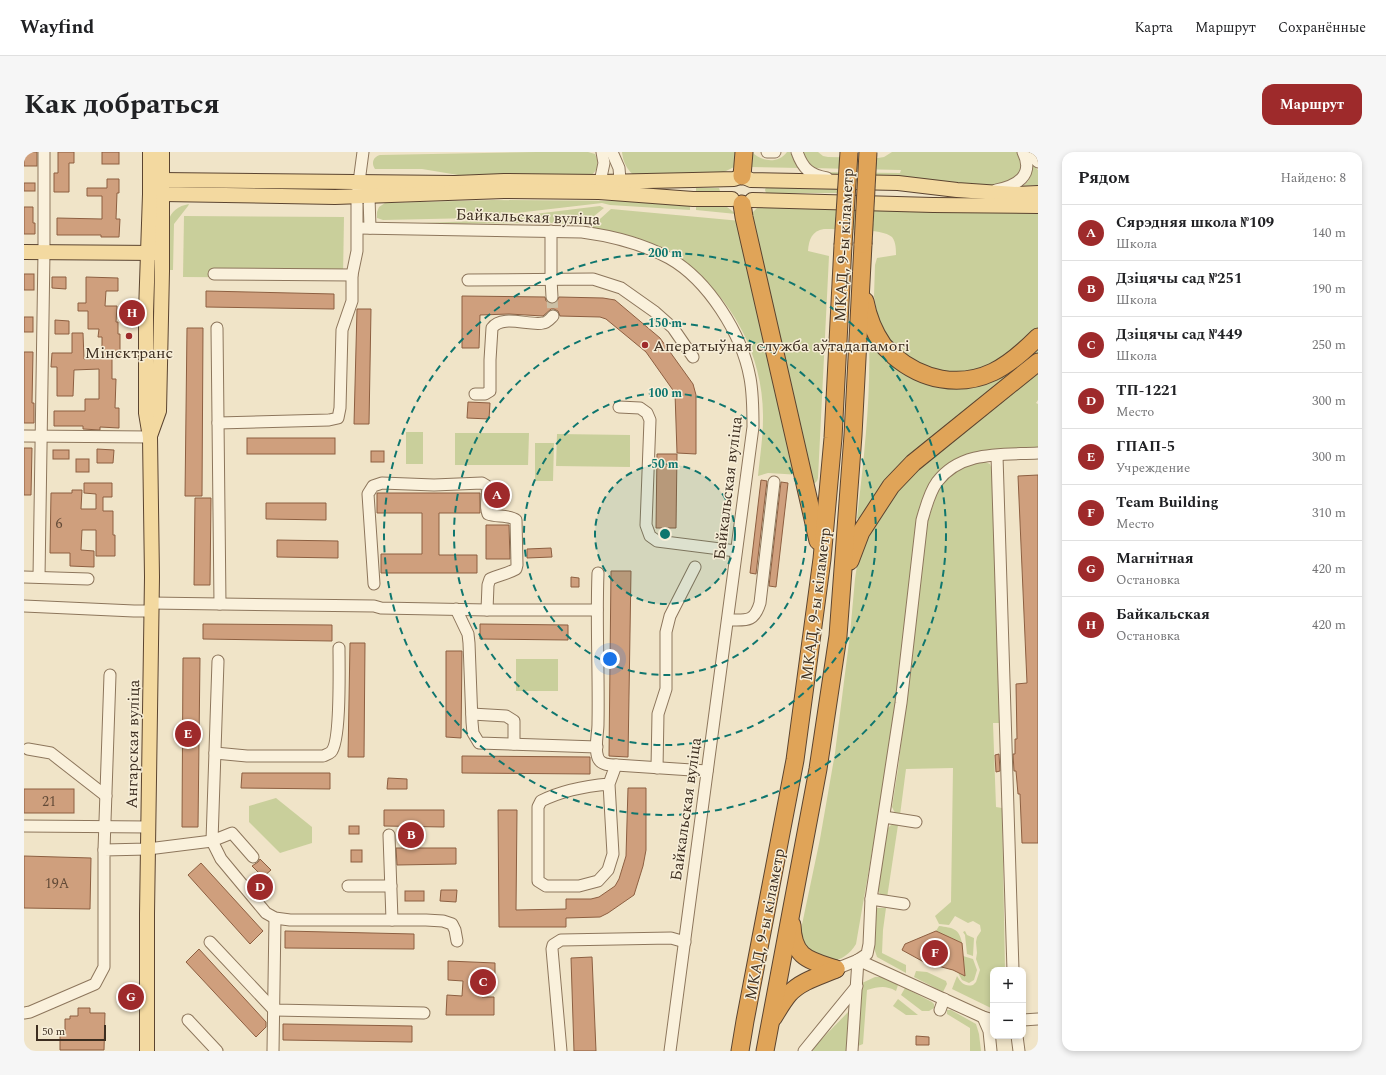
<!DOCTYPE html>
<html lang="ru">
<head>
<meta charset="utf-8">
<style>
	:root { --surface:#fff; --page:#f6f6f6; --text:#202124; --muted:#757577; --line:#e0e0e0; --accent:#9e2a2b }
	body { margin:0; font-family:Spectral,serif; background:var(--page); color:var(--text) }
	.controls { position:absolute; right:12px; bottom:12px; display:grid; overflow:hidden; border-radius:8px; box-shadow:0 2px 6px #0003 }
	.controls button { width:36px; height:36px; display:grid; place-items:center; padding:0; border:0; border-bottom:1px solid var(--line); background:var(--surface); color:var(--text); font:20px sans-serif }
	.scale { position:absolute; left:12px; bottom:10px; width:70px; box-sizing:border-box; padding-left:4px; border:2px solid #3d2e20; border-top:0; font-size:11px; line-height:14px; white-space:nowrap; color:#3d2e20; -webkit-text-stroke:3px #f7eed8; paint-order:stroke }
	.you { position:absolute; left:586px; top:507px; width:14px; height:14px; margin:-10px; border:3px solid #fff; border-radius:50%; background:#1a73e8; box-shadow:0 0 0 6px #1a73e833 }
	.badge { display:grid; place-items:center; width:26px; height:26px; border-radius:50%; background:var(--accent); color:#fff; font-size:13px; font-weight:700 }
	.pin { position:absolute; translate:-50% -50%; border:2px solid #fff; box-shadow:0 1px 4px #0006 }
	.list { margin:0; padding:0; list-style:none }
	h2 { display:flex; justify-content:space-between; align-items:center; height:52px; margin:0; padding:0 16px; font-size:17px }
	h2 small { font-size:13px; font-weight:400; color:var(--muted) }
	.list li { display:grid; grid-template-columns:26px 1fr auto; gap:12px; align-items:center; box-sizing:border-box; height:56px; padding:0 16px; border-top:1px solid var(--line) }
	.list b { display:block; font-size:15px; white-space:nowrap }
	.list p { margin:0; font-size:13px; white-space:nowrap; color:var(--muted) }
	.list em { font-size:13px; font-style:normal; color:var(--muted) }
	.map { position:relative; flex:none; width:1014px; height:899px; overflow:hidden; border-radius:12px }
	header { display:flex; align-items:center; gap:24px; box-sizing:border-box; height:56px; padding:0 20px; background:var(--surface); border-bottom:1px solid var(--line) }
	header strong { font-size:19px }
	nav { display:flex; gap:22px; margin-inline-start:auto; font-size:14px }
	.intro { display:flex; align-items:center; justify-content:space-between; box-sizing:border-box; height:96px; padding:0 24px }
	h1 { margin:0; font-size:28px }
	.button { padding:10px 18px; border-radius:12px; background:var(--accent); color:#fff; font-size:14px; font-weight:700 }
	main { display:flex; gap:24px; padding:0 24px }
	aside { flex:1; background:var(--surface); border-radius:12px; box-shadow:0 2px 6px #0003 }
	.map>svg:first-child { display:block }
</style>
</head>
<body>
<header>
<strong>Wayfind</strong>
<nav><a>Карта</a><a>Маршрут</a><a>Сохранённые</a></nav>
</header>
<div class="intro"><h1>Как добраться</h1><a class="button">Маршрут</a></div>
<main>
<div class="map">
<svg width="1014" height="899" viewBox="0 0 1014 899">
	<rect width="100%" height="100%" fill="#f0e4c8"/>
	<!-- green -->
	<g fill="#c9cf9b">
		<path d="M513,0H564L571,2C575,10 575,18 567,23H434L398,17H351C347,11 349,5 356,3Z"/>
		<path d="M598,0H713L710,15L696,22L611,24C603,18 599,10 598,0Z"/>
		<path d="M728,0C738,10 754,12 763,0H766L771,9L777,16L725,15Z"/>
		<path d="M778,0H794L799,4L804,5L854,6L860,5L868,0H994L999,12L995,24L977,33L966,34L876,25L801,24L792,20L876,21L877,18L786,16Z"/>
		<path d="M1008,12L1014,18V33L999,34C1007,28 1008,22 1008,12Z"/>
		<path d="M813,34V41H742L741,38L742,35Z"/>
		<path d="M672,36H695L696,39V41L672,42Z"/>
		<path d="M469,48L595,49L666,54V58L586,53L578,51L451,66L359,68L353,66V60L355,55L361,51Z"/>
		<path d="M165,52L164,54L150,72L149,118H144V70C147,59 154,54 165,52Z"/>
		<path d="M695,53L703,55L712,62L672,58V54Z"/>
		<path d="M576,54L580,56L559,73L530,71L397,72L398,71L452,69Z"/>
		<path d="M735,54L1014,58V179L981,208L945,224L898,217L867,191L854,166L850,144L851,113L853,106L872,103C872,98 872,90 868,85C858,76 815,78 800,77C788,79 785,87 784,99L805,104L794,326L793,329L791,331H789L728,61Z"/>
		<path d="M587,57L717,69L777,323L744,321L734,324C736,305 739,285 739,266C740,205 708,143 657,109L566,76Z"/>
		<path d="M160,64L320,65L319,126L159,125Z"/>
		<path d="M845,186L918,233L1014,193V203L950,253L912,281L877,313L837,368H835L833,366C840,306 847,246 845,186Z"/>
		<path d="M1014,216V248L1012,251L1014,252V296L941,304L927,310L910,325L901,342L894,362L871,552L858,642L832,792C826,802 816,810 803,809C796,809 787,803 780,801L776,782L796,687L811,601L826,482L831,427L835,399L871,338L892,314Z"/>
		<rect x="382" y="280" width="17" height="32"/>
		<path d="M431,281H505L504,313H431Z"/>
		<path d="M533,282L606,283V315L532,314Z"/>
		<path d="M511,291H530L529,329H511Z"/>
		<path d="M959,309L966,312L968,318L976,571H969L972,655L978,656L981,818H969V857L928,837L933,824C937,831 941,835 949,833L952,830L956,818L952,807L953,801L952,790L953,785L957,779L956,773L949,769L944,771L931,764L925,773L915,772L911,764L927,750L929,616L882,617L876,663L871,661L868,655L874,617L892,468L901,378L913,341L920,330L939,313Z"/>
		<rect x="492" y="507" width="42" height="32"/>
		<path d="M252,646L288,675V691L256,701L225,670V654Z"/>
		<path d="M867,673H874L863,746L856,742L853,737L864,676Z"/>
		<path d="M852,756H862L859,778L858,801L882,813V821L853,805L849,793Z"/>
		<path d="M915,774C929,776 935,776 938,791L912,779Z"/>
		<path d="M941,779L943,783L950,786L949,804L943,802L941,783L939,780Z"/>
		<path d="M939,804L949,807L953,818L950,828L945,831L938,828L934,821L941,824Z"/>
		<path d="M892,819L903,820L922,829L923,832L919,840L890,825Z"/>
		<path d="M851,825H858L874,833L872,839C861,833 855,835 843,838L839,892L834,894L833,892L838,831Z"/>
		<path d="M881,836L908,850L910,852V856L905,859H898L877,843Z"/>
		<path d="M874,847L894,863H882L869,854Z"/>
		<path d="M828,856L822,899H789L790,895Z"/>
		<path d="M923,858H927L952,872L955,882L957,899H946V876L923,862Z"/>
	</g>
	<!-- building -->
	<g fill="#cf9f7d" stroke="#8d5f41">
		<rect x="0" y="0" width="13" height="14"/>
		<path d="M34,0H50V11H45V40H30V21H34Z"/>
		<rect x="78" y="0" width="17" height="12"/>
		<path d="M83,27H95V41H93L92,67H96L95,85H77V83H33V66L78,67V44H63V36H83Z"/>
		<rect x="0" y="31" width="11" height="8"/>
		<path d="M0,55H9V71H11V82H0Z"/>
		<rect x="0" y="122" width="10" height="16"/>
		<path d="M28,125H42V137L28,136Z"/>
		<path d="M62,125L94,126V139H82L81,154H93L92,170H94V182H96V206H88V227H92L91,256H95V276L76,275V278L59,277V274H30V259H61V247H75V217L50,218L49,244H33V215H27L28,201H48V181H59L60,207H78V185H74L75,177H64V159H54V151H62Z"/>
		<path d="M182,139L310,142V157L182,155Z"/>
		<path d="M438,144L521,145L522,149L528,152L532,151L535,145L579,146L591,148L636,186L669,232L672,243V302L653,301L651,241L622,200L582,167L576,165L536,164L534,159L530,157H527L519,164L485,162L456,163L455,196H438Z"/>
		<path d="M333,157H347L345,272H330Z"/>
		<rect x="0" y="165" width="9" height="15"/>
		<path d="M31,168L45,169V182H31Z"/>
		<path d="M163,176H179L178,344H161Z"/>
		<path d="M0,200H9L8,251H10V271H0Z"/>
		<path d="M444,250L466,251L465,267L443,266Z"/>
		<rect x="223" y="286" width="88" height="16"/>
		<path d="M0,296H8L7,343H0Z"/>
		<path d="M73,297L90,298L89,311H73Z"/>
		<rect x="29" y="298" width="16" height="9"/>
		<rect x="347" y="299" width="13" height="11"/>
		<path d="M633,302H653L652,376H632Z"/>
		<rect x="52" y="307" width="13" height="13"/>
		<path d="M1014,323V691H998L996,642H994L992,619H990L989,602H991V587H993L992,532L1003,531L994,324Z"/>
		<path d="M737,328L743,329L732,422L726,421Z"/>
		<path d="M757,330L764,331L752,435L745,434Z"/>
		<path d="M60,331H88V345H79V359H89V383H91V404H72V378H58L57,398L70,399V415L46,414V401H26L27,341H48V338H58L57,357H72V342L60,341Z"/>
		<path d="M353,341H456V361H415V403H453V421H357V402H398V361H353Z"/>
		<path d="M171,346H187L186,433H170Z"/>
		<path d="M242,351H302V368L242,367Z"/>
		<path d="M462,373H485L486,407H462Z"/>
		<path d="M253,388L314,389V406L253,405Z"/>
		<path d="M527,396L528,405L503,406V397Z"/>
		<path d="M587,419H607L604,605L585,604Z"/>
		<path d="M547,425L555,426V435H547Z"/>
		<path d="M179,472L308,473V489L179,487Z"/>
		<path d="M456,472L544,473V488L456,487Z"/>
		<path d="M326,491H341L340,605H324Z"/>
		<path d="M422,499H438L437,586L422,585Z"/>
		<path d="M159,506H176L174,675H158Z"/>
		<path d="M975,602L976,619L972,620L971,603Z"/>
		<path d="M438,604L566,605V622L438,621Z"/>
		<path d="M218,621H306V637L217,636Z"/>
		<path d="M364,626L383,627V637H363Z"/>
		<path d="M604,636H622V698L619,714L610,743L584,761L576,765L542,766V775H475L474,658H493L492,758L542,757V747H567L575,745L591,734L595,727L602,704Z"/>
		<rect x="0" y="637" width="50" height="24"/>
		<path d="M360,658H420V675L360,674Z"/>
		<rect x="325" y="674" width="10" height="8"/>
		<path d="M372,696H432V712L373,713Z"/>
		<rect x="327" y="698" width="11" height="12"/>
		<path d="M0,704L67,706L66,757L0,756Z"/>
		<path d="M236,707L247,718L239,725L228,714L234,710Z"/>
		<path d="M177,711L239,779L226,792L164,723Z"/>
		<path d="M236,728L243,735L235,742L229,734Z"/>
		<path d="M417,738H433L432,750L416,749Z"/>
		<rect x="381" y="739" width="19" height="10"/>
		<path d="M261,779L390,782V797L261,796Z"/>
		<path d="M912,779L938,791L941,824L929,818L910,813L909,815L878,798L881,792Z"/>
		<path d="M175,797L242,870V875L232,885L162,810Z"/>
		<path d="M568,805L572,899H550L547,806Z"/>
		<path d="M424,809L471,811V830L458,829V845H470V863H422L423,843L438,844L439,829L424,828Z"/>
		<path d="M54,856H66V861H81L80,898H36V879H41V867H46V864H54Z"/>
		<path d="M259,872L388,874V890L259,888Z"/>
		<path d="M892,884L905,885V893H892Z"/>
	</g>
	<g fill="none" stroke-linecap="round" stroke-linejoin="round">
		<!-- minor-tunnel -->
		<path stroke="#ccc0a6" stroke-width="11" stroke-dasharray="11 5.5" stroke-linecap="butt" d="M528,145L529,164"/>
		<!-- minor casing -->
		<g stroke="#8d765c" stroke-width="13">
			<g id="minor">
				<path d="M588,0L595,16L596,28L588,33"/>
				<path d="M743,0H751"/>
				<path d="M773,0C779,17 786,23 803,26"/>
				<path d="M1003,0L1014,10"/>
				<path d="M576,30L580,11L578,0"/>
				<path d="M340,37L345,45L346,76"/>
				<path d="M972,38C992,34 1011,24 999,0"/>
				<path d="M334,76L558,80C588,84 617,91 645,106C684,128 718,182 726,226C729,242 729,258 729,275L646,899"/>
				<path d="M527,79V127L528,145"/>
				<path d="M190,122L328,123L333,99V45L339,0"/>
				<path d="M444,128L569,127L597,136L631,160L649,176L669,205"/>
				<path d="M193,176L196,452"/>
				<path d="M451,242H461L466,239V208L468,176C478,162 505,174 519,171C523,171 526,167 529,164"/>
				<path d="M595,255L616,256L623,261L626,268L622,373L626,384L633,389L712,399"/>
				<path d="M194,271L305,268L314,266L316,256L318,178L328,149V123"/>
				<path d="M0,284L126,285"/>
				<path d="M973,304L989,818"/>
				<path d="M574,421C572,471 575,522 574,572C574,582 570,596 574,606C577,613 585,613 592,613L683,619"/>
				<path d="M0,425L64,427"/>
				<path d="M15,425L20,100V0"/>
				<path d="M350,432L344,342L349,334L358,331L410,333L458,331L463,334C465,344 460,353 464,362C472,365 486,363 492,368L493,413L492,417C483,422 475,423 466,427L464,433L463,458"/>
				<path d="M127,451L350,454L357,456L463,458H573"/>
				<path d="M0,454L110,459H127"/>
				<path d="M432,457L444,482L445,491L448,570L449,581L455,591L573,595"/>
				<path d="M704,468C722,468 730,471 736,451L750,330"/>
				<path d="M194,509L188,689L208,681L229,705"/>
				<path d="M448,562L482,564L490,569V592"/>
				<path d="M4,597L27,601L82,644"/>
				<path d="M191,601L223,604H299C301,603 305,602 307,600C317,590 315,513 315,496"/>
				<path d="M633,616L634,562L642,537V480L646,464L671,415"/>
				<path d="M585,632C562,634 537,639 517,649L514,655V729L522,734H555L574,729L584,718L589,702L585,632L592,613"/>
				<path d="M860,665L892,670"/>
				<path d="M0,674L124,675"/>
				<path d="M365,683L368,768"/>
				<path d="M80,698L86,523"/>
				<path d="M324,734H367"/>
				<path d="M847,747L880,752"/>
				<path d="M186,790L250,858L400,861"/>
				<path d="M834,808L959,865L969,868"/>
				<path d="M812,817L834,808L843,802L845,792L847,747L877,551L898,368C902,355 905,341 913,330C937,298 978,303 1014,301"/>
				<path d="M916,858L920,847"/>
				<path d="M0,861L6,860L71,832L80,815V698L124,697L188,689L197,707L242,761L251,766L266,768H402L419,769L428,772L431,778L433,789"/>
				<path d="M959,865L965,879L967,899"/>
				<path d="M164,868L193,899"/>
				<path d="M999,868L1014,867"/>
				<path d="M993,884L995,899"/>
				<path d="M249,899L251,766"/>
				<path d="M537,899L528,797L529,793L537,788L647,786L661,790"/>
				<path d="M780,899L833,834"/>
				<path d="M828,899L834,808"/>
			</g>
		</g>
		<!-- major casing -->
		<g stroke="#5b4430" stroke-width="16">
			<g id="major">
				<path d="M126,32L138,28L431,31L480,29L576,30L669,28L710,27L718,24L727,28L874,31L933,38L991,42L1014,41"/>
				<path d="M126,32L139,42L311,45L480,39L575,40L669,47H708"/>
				<path d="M728,48L909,53L1014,54"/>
				<path d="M0,100L134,101"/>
				<path d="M126,284L135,259L138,119V0"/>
				<path d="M123,899V762L128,425L126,285L122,261V160L126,42V0"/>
			</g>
		</g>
		<!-- highway casing -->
		<g stroke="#5b4430" stroke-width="19">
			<g id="highway">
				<path d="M718,24L720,0"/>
				<path d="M718,52L720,65L794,389"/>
				<path d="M841,149C844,165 850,180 859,193C862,197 867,200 870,204C898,228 935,236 969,220C986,212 1001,198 1014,185"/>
				<path d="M826,409L837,380L867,334L889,311L1014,210"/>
				<path d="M768,773C769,806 785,808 812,817"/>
				<path d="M749,866C754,858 759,849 765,842C777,829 796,824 812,817"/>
				<path d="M716,899L721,869L771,608L798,407L809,286L819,93"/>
				<path d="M741,899L794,617L814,484L829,283L839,92"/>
			</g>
		</g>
		<!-- minor -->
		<use href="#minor" stroke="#faf1dc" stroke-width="11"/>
		<!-- major -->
		<use href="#major" stroke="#f3d9a0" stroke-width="14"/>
		<!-- highway -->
		<use href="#highway" stroke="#e0a458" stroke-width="17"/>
		<!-- highway-bridge casing -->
		<g stroke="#5b4430" stroke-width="19" stroke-linecap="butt">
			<g id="highway-bridge">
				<path d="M839,92L844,0"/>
				<path d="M819,93L825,0"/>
			</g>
		</g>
		<!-- highway-bridge -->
		<use href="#highway-bridge" stroke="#e0a458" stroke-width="17"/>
	</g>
	<!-- distance rings -->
	<circle cx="641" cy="382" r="70" fill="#0f766e" fill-opacity=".12"/>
	<g fill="none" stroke="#0f766e" stroke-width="2" stroke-dasharray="7 5">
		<circle cx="641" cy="382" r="70"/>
		<circle cx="641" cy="382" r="141"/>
		<circle cx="641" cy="382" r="211"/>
		<circle cx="641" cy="382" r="281"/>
	</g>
	<!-- markers -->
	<g fill="#9e2a2b" stroke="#f7eed8" stroke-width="1.5">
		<circle cx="105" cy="184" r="4"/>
		<circle cx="621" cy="193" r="4"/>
	</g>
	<g text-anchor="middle" stroke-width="3" stroke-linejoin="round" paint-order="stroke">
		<!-- number labels -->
		<g font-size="14" fill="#624a37">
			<text x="35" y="376">6</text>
			<text x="25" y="654">21</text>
			<text x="33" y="736">19А</text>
		</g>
		<!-- street labels -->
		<g font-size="16" fill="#3d2e20" stroke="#f7eed8">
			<text transform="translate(504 64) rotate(2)" y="6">Байкальская вуліца</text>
			<text transform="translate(819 93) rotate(-87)" y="6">МКАД, 9-ы кіламетр</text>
			<text transform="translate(703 336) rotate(-83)" y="6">Байкальская вуліца</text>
			<text transform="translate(791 452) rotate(-83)" y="6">МКАД, 9-ы кіламетр</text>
			<text transform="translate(108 592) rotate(-89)" y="6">Ангарская вуліца</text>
			<text transform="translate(661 657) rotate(-82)" y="6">Байкальская вуліца</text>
			<text transform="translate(740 772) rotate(-79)" y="6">МКАД, 9-ы кіламетр</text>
		</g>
		<!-- poi labels -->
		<g font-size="16" fill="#3d2e20" stroke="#f7eed8" text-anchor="start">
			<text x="629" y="199">Аператыўная служба аўтадапамогі</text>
			<text x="105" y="206" text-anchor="middle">Мінсктранс</text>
		</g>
	</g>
	<circle cx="641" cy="382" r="6" fill="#0f766e" stroke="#f7eed8" stroke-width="2"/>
	<g font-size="12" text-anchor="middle" font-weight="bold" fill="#0f766e" stroke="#f7eed8" stroke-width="3" stroke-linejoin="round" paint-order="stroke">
		<text x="641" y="105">200 m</text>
		<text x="641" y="175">150 m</text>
		<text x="641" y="245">100 m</text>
		<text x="641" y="316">50 m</text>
	</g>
</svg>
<div class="controls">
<button>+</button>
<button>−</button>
</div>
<div class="scale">50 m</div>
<div class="you"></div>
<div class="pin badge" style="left:473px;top:343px">A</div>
<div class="pin badge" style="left:387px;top:683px">B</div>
<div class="pin badge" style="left:459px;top:830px">C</div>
<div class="pin badge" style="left:236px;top:735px">D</div>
<div class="pin badge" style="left:164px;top:582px">E</div>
<div class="pin badge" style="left:911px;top:801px">F</div>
<div class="pin badge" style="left:107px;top:845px">G</div>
<div class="pin badge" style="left:108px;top:161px">H</div>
</div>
<aside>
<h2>Рядом<small>Найдено: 8</small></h2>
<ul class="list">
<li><span class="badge">A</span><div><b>Сярэдняя школа №109</b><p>Школа</p></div><em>140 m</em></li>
<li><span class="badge">B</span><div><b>Дзіцячы сад №251</b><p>Школа</p></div><em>190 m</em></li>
<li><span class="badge">C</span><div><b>Дзіцячы сад №449</b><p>Школа</p></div><em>250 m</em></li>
<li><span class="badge">D</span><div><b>ТП-1221</b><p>Место</p></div><em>300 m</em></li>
<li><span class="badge">E</span><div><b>ГПАП-5</b><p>Учреждение</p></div><em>300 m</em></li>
<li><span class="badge">F</span><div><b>Team Building</b><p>Место</p></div><em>310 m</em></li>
<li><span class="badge">G</span><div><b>Магнітная</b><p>Остановка</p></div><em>420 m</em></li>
<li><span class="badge">H</span><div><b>Байкальская</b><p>Остановка</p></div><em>420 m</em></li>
</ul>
</aside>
</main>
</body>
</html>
